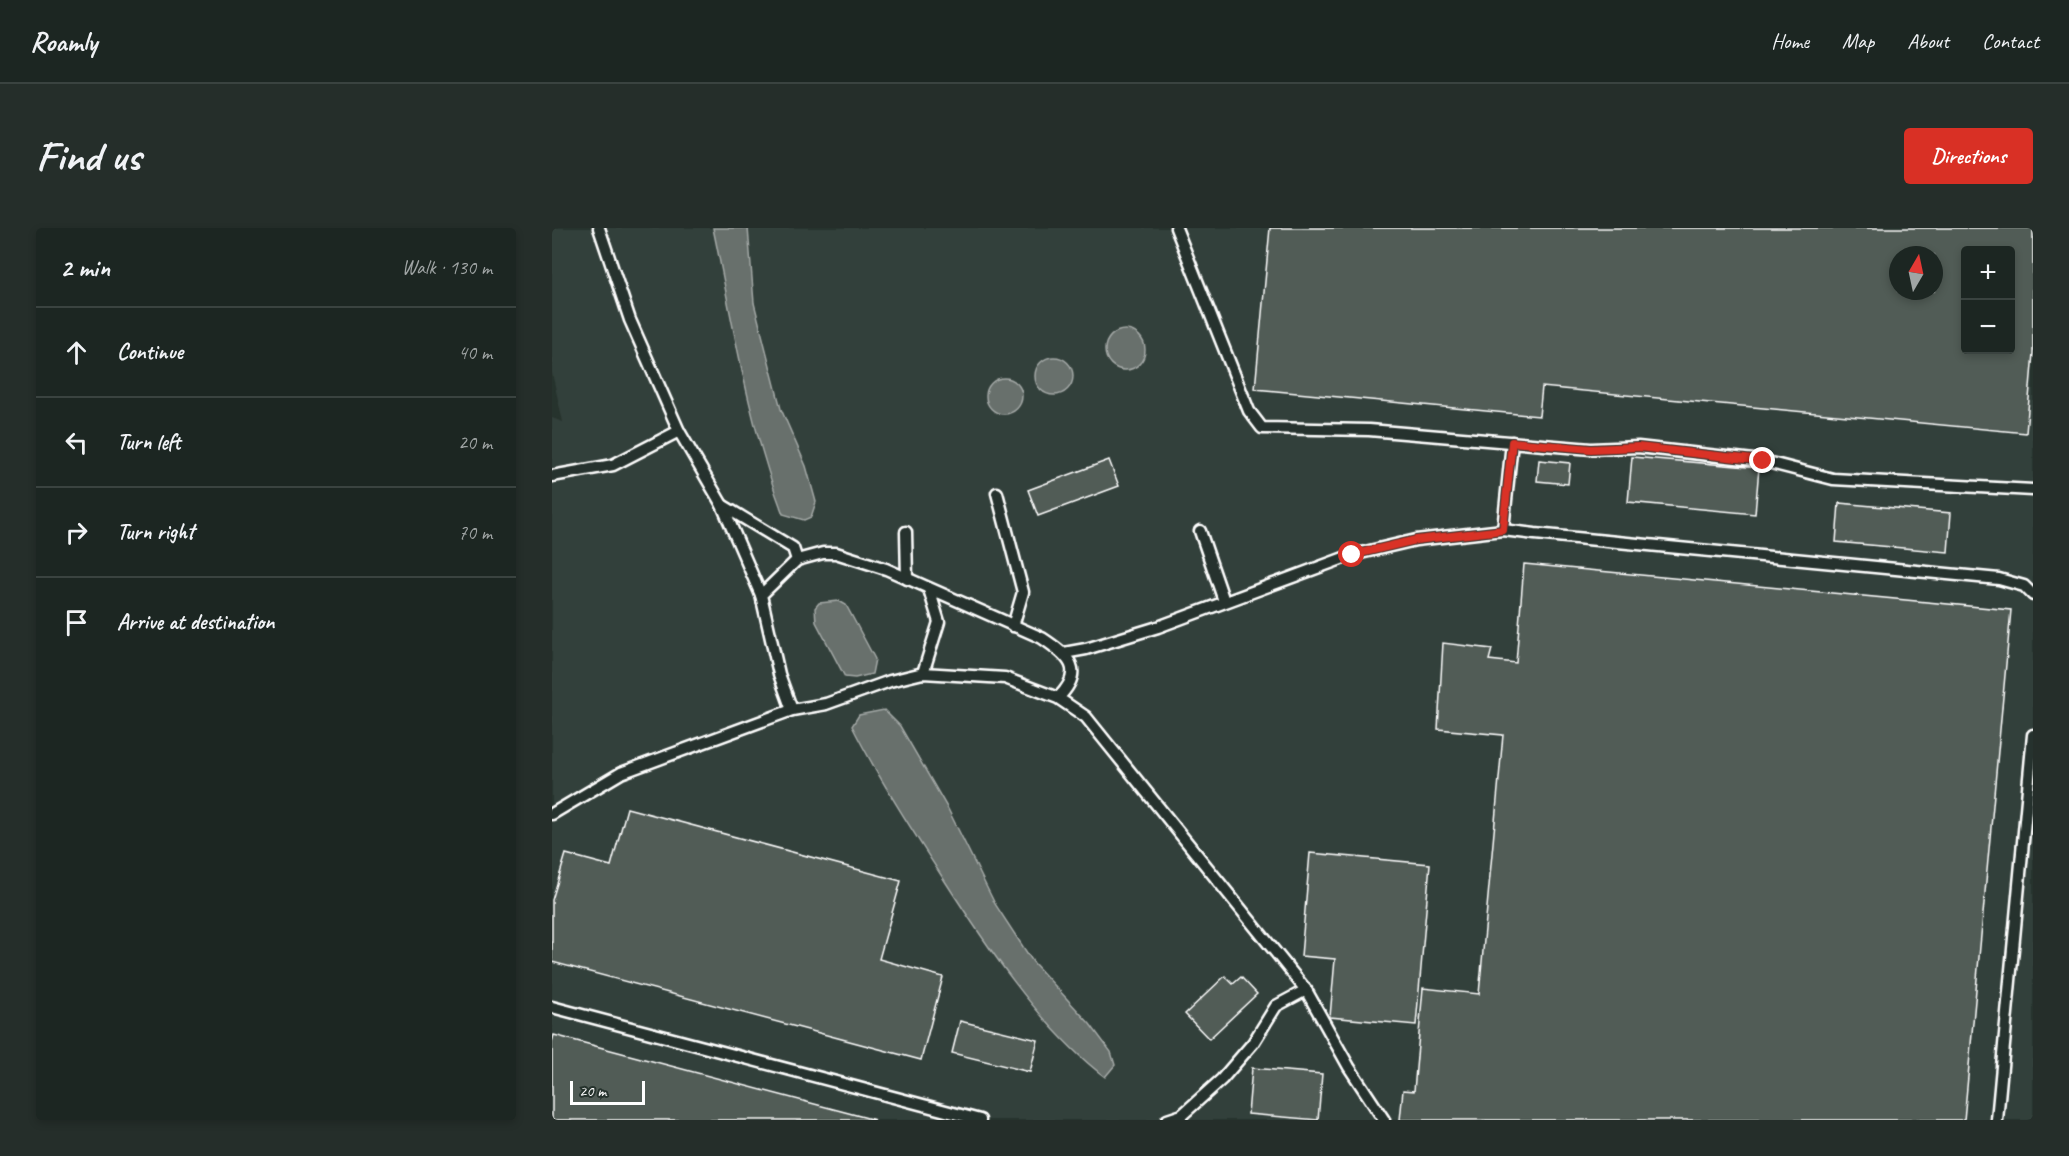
<!DOCTYPE html>
<html lang="en">
<head>
<meta charset="utf-8">
<style>
	:root { --surface:#1c2622; --page:#252e2a; --text:#f1f3f6; --muted:#a0a5a5; --line:#3a4340; --accent:#d93025 }
	body { margin:0; font-family:Caveat,sans-serif; background:var(--page); color:var(--text) }
	.controls { position:absolute; right:18px; top:18px; display:grid; overflow:hidden; border-radius:6px; box-shadow:0 3px 9px #0003 }
	.controls button { width:54px; height:54px; display:grid; place-items:center; padding:0; border:0; border-bottom:2px solid var(--line); background:var(--surface); color:var(--text); font:30px sans-serif }
	.compass { position:absolute; left:1337px; top:18px; width:54px; height:54px; border-radius:50%; background:var(--surface); box-shadow:0 3px 9px #0003; rotate:9deg }
	.scale { position:absolute; left:18px; bottom:15px; width:75px; box-sizing:border-box; padding-left:6px; border:3px solid #fff; border-top:0; font-size:16px; line-height:21px; white-space:nowrap; color:#fff; -webkit-text-stroke:4px #26332d; paint-order:stroke }
	.stop { position:absolute; width:18px; height:18px; margin:-14px; border:4px solid #d93025; border-radius:50%; background:#fff }
	.stop.end { background:#d93025; border-color:#fff; box-shadow:0 2px 6px #0008 }
	.list { margin:0; padding:0; list-style:none }
	h2 { display:flex; justify-content:space-between; align-items:center; height:78px; margin:0; padding:0 24px; font-size:26px }
	h2 small { font-size:20px; font-weight:400; color:var(--muted) }
	.list li { display:grid; grid-template-columns:39px 1fr auto; gap:18px; align-items:center; box-sizing:border-box; height:90px; padding:0 24px; border-top:2px solid var(--line) }
	.list b { display:block; font-size:22px; white-space:nowrap }
	.list em { font-size:20px; font-style:normal; color:var(--muted) }
	.icon { flex:none; width:33px; height:33px; fill:none; stroke:currentColor; stroke-width:2; stroke-linecap:round; stroke-linejoin:round }
	.map { position:relative; flex:none; width:1481px; height:892px; overflow:hidden; border-radius:6px }
	header { display:flex; align-items:center; gap:36px; box-sizing:border-box; height:84px; padding:0 30px; background:var(--surface); border-bottom:2px solid var(--line) }
	header strong { font-size:28px }
	nav { display:flex; gap:33px; margin-inline-start:auto; font-size:21px }
	.intro { display:flex; align-items:center; justify-content:space-between; box-sizing:border-box; height:144px; padding:0 36px }
	h1 { margin:0; font-size:42px }
	.button { padding:15px 27px; border-radius:6px; background:var(--accent); color:#fff; font-size:21px; font-weight:700 }
	main { display:flex; gap:36px; padding:0 36px }
	aside { flex:1; background:var(--surface); border-radius:6px; box-shadow:0 3px 9px #0003 }
	.map>svg:first-child { display:block }
</style>
</head>
<body>
<header>
<strong>Roamly</strong>
<nav><a>Home</a><a>Map</a><a>About</a><a>Contact</a></nav>
</header>
<div class="intro"><h1>Find us</h1><a class="button">Directions</a></div>
<main>
<aside>
<h2>2 min<small>Walk · 130 m</small></h2>
<ul class="list">
<li><svg class="icon" aria-label="ahead" viewBox="0 0 24 24"><path d="M12 20V5M6 11l6-6 6 6"/></svg><div><b>Continue</b></div><em>40 m</em></li>
<li><svg class="icon" aria-label="left" viewBox="0 0 24 24"><path d="M17 20v-9H6M10 6l-5 5 5 5"/></svg><div><b>Turn left</b></div><em>20 m</em></li>
<li><svg class="icon" aria-label="right" viewBox="0 0 24 24"><path d="M7 20v-9h11M14 6l5 5-5 5"/></svg><div><b>Turn right</b></div><em>70 m</em></li>
<li><svg class="icon" aria-label="arrive" viewBox="0 0 24 24"><path d="M6 21V4h12l-3 4 3 4H6"/></svg><div><b>Arrive at destination</b></div></li>
</ul>
</aside>
<div class="map">
<svg width="1481" height="892" viewBox="0 0 1481 892">
	<rect width="100%" height="100%" fill="#26332d"/>
	<filter id="ink" filterUnits="userSpaceOnUse"><feTurbulence type="fractalNoise" baseFrequency=".0167" numOctaves="2"/><feDisplacementMap in="SourceGraphic" scale="12" xChannelSelector="R" yChannelSelector="G"/><feConvolveMatrix kernelMatrix="1 2 1 2 8 2 1 2 1" color-interpolation-filters="sRGB"/></filter>
	<g filter="url(#ink)">
		<!-- built -->
		<path fill="#333f3a" fill-rule="evenodd" d="M0,0H1481V892H0V190L11,194L0,145ZM1414,22H1458V122H1414ZM1346,27H1382V63H1346Z"/>
		<!-- water -->
		<g fill="#67706c" stroke="#a4a9a7" stroke-width="1.5">
			<path d="M161,0H196L202,75L229,181L254,238L264,274L259,289L252,292L231,286C196,194 181,95 161,0Z"/>
			<circle cx="573" cy="122" r="20"/>
			<circle cx="502" cy="148" r="19"/>
			<circle cx="452" cy="168" r="18"/>
			<path d="M287,373L294,377L323,431L320,446L303,450L293,449L264,394L263,380L267,375Z"/>
			<path d="M332,482L348,498L396,581L443,676L481,734L538,796L559,824L563,837L553,849C489,801 432,714 389,647C358,599 326,549 300,498L307,487Z"/>
		</g>
		<!-- building -->
		<g fill="#515c57" stroke="#fff" stroke-width="1.5" fill-rule="evenodd">
			<path d="M718,0H1481V125L1474,205L990,159L987,188L703,161ZM1414,22H1458V122H1414ZM1346,27H1382V63H1346Z"/>
			<path d="M1080,229L1207,240L1203,286L1076,274Z"/>
			<path d="M557,232L567,258L486,288L476,262Z"/>
			<path d="M987,232L1018,235L1016,256L985,253Z"/>
			<path d="M1287,275L1399,285L1396,324L1284,314Z"/>
			<path d="M972,336L1459,382L1412,892H848L851,862L862,863L871,760L927,766L951,507L886,501L891,415L940,421L937,432L964,435Z"/>
			<path d="M75,580L349,653L327,731L391,749L369,832L0,734V672L14,626L59,638Z"/>
			<path d="M758,625L878,636L864,797L778,789L783,731L749,728Z"/>
			<path d="M673,748L681,756L689,749L705,766L657,811L633,786Z"/>
			<path d="M408,793L486,812L478,844L400,825Z"/>
			<path d="M2,807L323,892H0V814Z"/>
			<path d="M700,840L770,846L766,892L696,886Z"/>
		</g>
		<g fill="none" stroke-linecap="round" stroke-linejoin="round">
			<!-- lane casing -->
			<g stroke="#fff" stroke-width="15">
				<g id="lane">
					<path d="M47,0L78,92L127,203L170,277L209,367"/>
					<path d="M624,0L697,183L710,200L817,202L1039,221L1086,219L1211,233L1281,251L1481,262"/>
					<path d="M0,248L61,237L127,203"/>
					<path d="M445,265L471,364L461,398"/>
					<path d="M170,277L241,320L245,332"/>
					<path d="M951,302L960,214"/>
					<path d="M648,303L672,373"/>
					<path d="M354,304L355,351"/>
					<path d="M512,425L534,421L606,399L800,327L864,312L951,302L983,306L1447,351L1472,358L1481,367"/>
					<path d="M371,445L387,394L377,361"/>
					<path d="M506,470C534,442 517,428 490,410L334,341L284,325H271L245,332L209,367L227,446L240,482L274,476L338,453L371,445L453,450L506,470L534,489L754,762L797,839L832,892"/>
					<path d="M0,586L69,545L240,482"/>
					<path d="M0,779L428,892"/>
					<path d="M615,892L630,887L670,851L701,815L724,778L754,762"/>
					<path d="M1445,892L1481,507"/>
				</g>
			</g>
			<!-- lane -->
			<use href="#lane" stroke="#26332d" stroke-width="10"/>
		</g>
	</g>
	<g fill="none" stroke-linecap="round" stroke-linejoin="round" filter="url(#ink)">
		<!-- route -->
		<path stroke="#d93025" stroke-width="8" d="M800,327L864,312L951,302L960,214L1039,221L1086,219L1211,233"/>
	</g>
</svg>
<div class="controls">
<button>+</button>
<button>−</button>
</div>
<svg class="compass" viewBox="-18 -18 36 36"><path d="M0-13l5 13h-10z" fill="#e53935"/><path d="M0 13l5-13h-10z" fill="#a0a5a5"/></svg>
<div class="scale">20 m</div>
<div class="stop" style="left:800px;top:327px"></div>
<div class="stop end" style="left:1211px;top:233px"></div>
</div>
</main>
</body>
</html>
